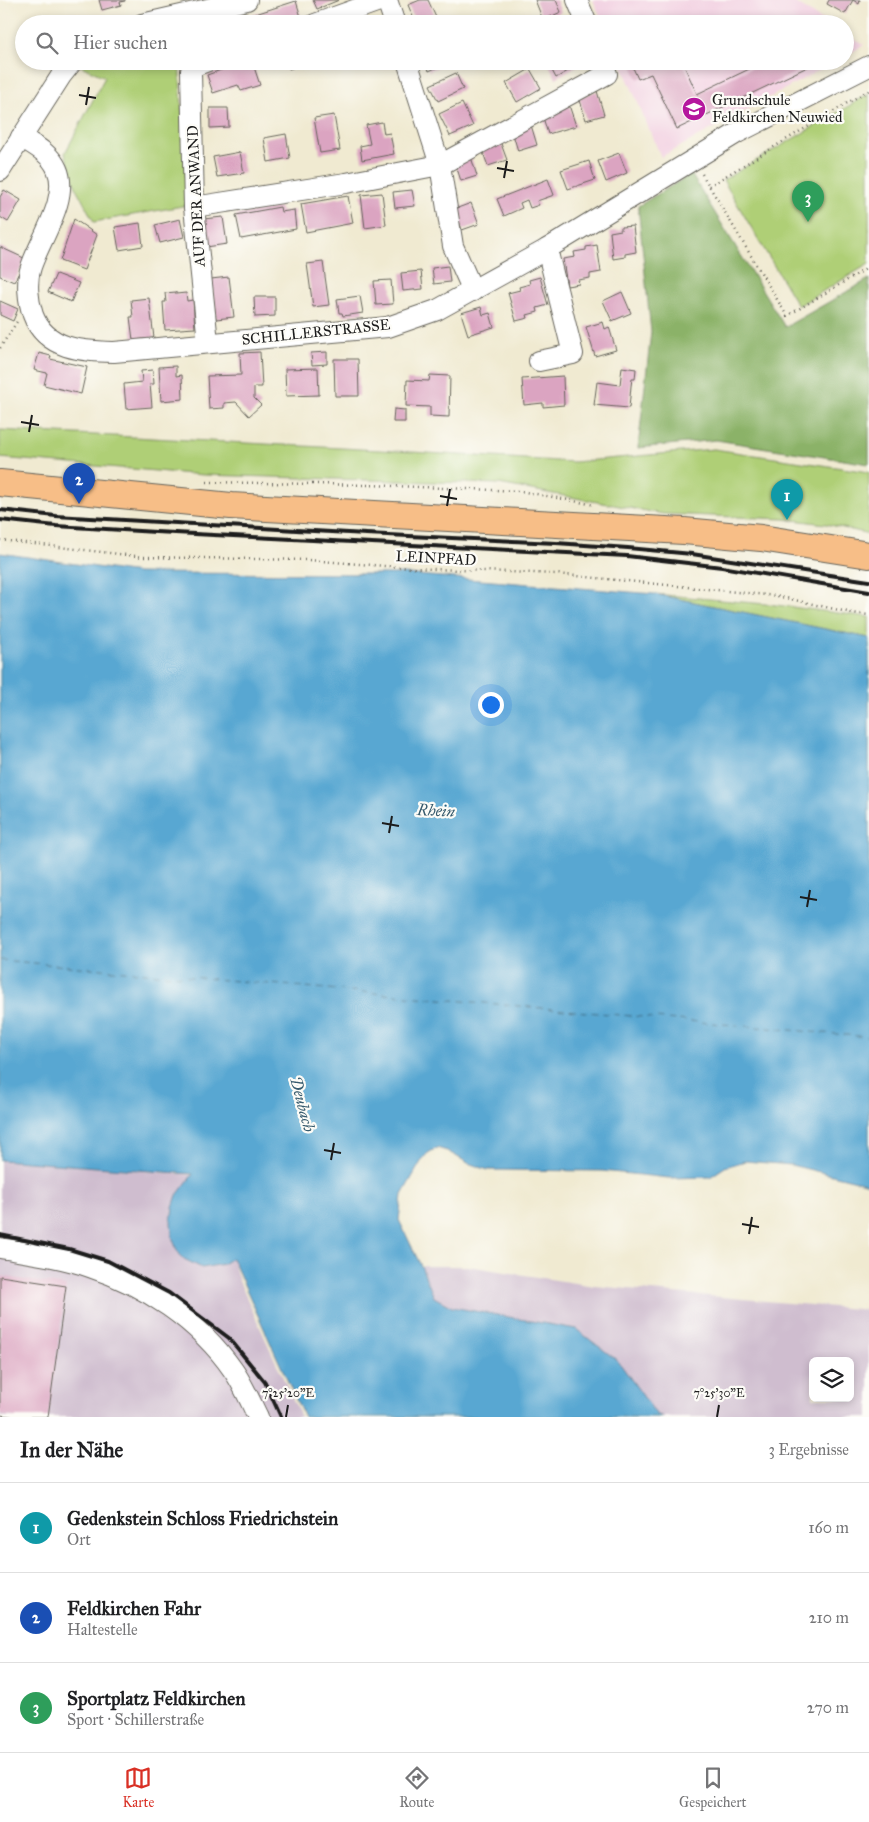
<!DOCTYPE html>
<html lang="de">
<head>
<meta charset="utf-8">
<style>
	:root { --surface:#fff; --page:#f2f2f2; --text:#202124; --muted:#757577; --line:#e0e0e0; --accent:#d93025 }
	body { margin:0; font-family:"IM FELL Great Primer",serif; background:var(--page); color:var(--text) }
	.controls { position:absolute; right:15px; bottom:15px; display:grid; overflow:hidden; border-radius:8px; box-shadow:0 2px 8px #0003 }
	.controls button { width:45px; height:45px; display:grid; place-items:center; padding:0; border:0; border-bottom:1px solid var(--line); background:var(--surface); color:var(--text); font:25px sans-serif }
	.you { position:absolute; left:490px; top:704px; width:18px; height:18px; margin:-12px; border:4px solid #fff; border-radius:50%; background:#1a73e8; box-shadow:0 0 0 8px #1a73e833 }
	.badge { display:grid; place-items:center; width:32px; height:32px; border-radius:50%; background:var(--accent); color:#fff; font-size:16px; font-weight:700 }
	.pin { position:absolute; translate:-50% -41px; filter:drop-shadow(0 1px 2px #0008) }
	.pin::after { content:''; position:absolute; top:26px; width:18px; height:15px; background:inherit; clip-path:polygon(0 0,100% 0,50% 100%) }
	.list { margin:0; padding:0; list-style:none }
	h2 { display:flex; justify-content:space-between; align-items:center; height:65px; margin:0; padding:0 20px; font-size:21px }
	h2 small { font-size:16px; font-weight:400; color:var(--muted) }
	.list li { display:grid; grid-template-columns:32px 1fr auto; gap:15px; align-items:center; box-sizing:border-box; height:90px; padding:0 20px; border-top:1px solid var(--line) }
	.list b { display:block; font-size:19px; white-space:nowrap }
	.list p { margin:0; font-size:16px; white-space:nowrap; color:var(--muted) }
	.list em { font-size:16px; font-style:normal; color:var(--muted) }
	.icon { flex:none; width:28px; height:28px; fill:none; stroke:currentColor; stroke-width:2; stroke-linecap:round; stroke-linejoin:round }
	.map { position:relative; flex:none; width:869px; height:1417px; overflow:hidden }
	.search { position:absolute; background:var(--surface); box-shadow:0 2px 8px #0003; left:15px; right:15px; top:15px; height:55px; display:flex; align-items:center; gap:12px; box-sizing:border-box; padding:0 18px; border-radius:28px; color:var(--muted); font-size:19px }
	.sheet { height:335px; background:var(--surface) }
	nav { display:flex; justify-content:space-around; align-items:center; box-sizing:border-box; height:70px; border-top:1px solid var(--line); background:var(--surface); font-size:14px; color:var(--muted) }
	nav a { display:grid; justify-items:center; gap:2px }
	nav .on { color:var(--accent) }
	.map>svg:first-child { display:block }
</style>
</head>
<body>
<div class="map">
<svg width="869" height="1417" viewBox="0 0 869 1417">
	<rect width="100%" height="100%" fill="#fdfcf7"/>
	<filter id="ink" filterUnits="userSpaceOnUse"><feTurbulence type="fractalNoise" baseFrequency=".02" numOctaves="2"/><feDisplacementMap in="SourceGraphic" scale="10" xChannelSelector="R" yChannelSelector="G"/><feConvolveMatrix kernelMatrix="1 2 1 2 8 2 1 2 1" color-interpolation-filters="sRGB"/></filter>
	<filter id="wash" filterUnits="userSpaceOnUse"><feTurbulence type="fractalNoise" baseFrequency=".0096" numOctaves="4" result="noise"/><feDisplacementMap in="SourceGraphic" scale="20" xChannelSelector="R" yChannelSelector="G"/><feGaussianBlur stdDeviation="1.12" result="paint"/><feColorMatrix in="noise" values="0 0 0 0 0 0 0 0 0 0 0 0 0 0 0 0 0 1.4 0 .05"/><feComposite in="paint" operator="in"/></filter>
	<g filter="url(#wash)">
		<rect width="100%" height="100%" fill="#f0ead1"/>
		<!-- built -->
		<g fill="#f2cfe1">
			<path d="M593,0H791L829,24H604Z"/>
			<path d="M845,34L864,45L845,56Z"/>
			<path d="M620,61H836L661,157Z"/>
		</g>
		<!-- industrial -->
		<g fill="#cfbdcf" fill-rule="evenodd">
			<path d="M0,1160L195,1175L232,1258L239,1281L301,1417H0Z"/>
			<path d="M421,1266H468L594,1286L869,1310V1417H663L656,1414L618,1361L576,1330L452,1307L433,1297ZM813,1361H850V1398H813Z"/>
		</g>
		<!-- green -->
		<g fill="#afcf76" stroke="#667649">
			<path d="M83,61H179L188,205L94,222L76,188L65,153L105,77L79,65Z"/>
			<path d="M869,94V264L798,306L723,180Z"/>
			<path d="M0,430L379,450L574,462L714,449L869,472V534L826,524L784,519L663,514L499,484L204,475L0,458Z"/>
			<path d="M655,594L776,605L869,617V638Z"/>
		</g>
		<!-- forest -->
		<path fill="#8bb267" stroke="#546742" d="M691,174L785,327L869,279V464L716,440L638,448L651,332L638,206Z"/>
		<!-- water -->
		<path fill="#59a7d2" stroke="#3a6277" d="M0,553L138,573L405,574L655,594L869,638V1184L791,1165L745,1161L725,1167L710,1177L669,1178L602,1171L488,1170L468,1163L447,1151L437,1148L428,1153L422,1160L402,1195L399,1220L421,1266L434,1297L452,1307L576,1329L618,1361L656,1414L663,1417H304L232,1258L223,1264L202,1268L182,1258L176,1248L172,1235L171,1222L173,1207L177,1195L193,1174L0,1160Z"/>
		<g fill="none" stroke-linecap="round" stroke-linejoin="round">
			<!-- ferry -->
			<path stroke="#375b6e" stroke-width="1" stroke-dasharray="6 5" stroke-linecap="butt" d="M0,960L869,1037"/>
		</g>
		<g id="blocks">
			<!-- building -->
			<g fill="#dba4c1">
				<path d="M99,0H125V1L120,2L121,5L102,10Z"/>
				<path d="M313,0H339L317,9Z"/>
				<path d="M420,0H428L439,24H416L408,5Z"/>
				<path d="M535,0H556L561,12L543,20Z"/>
				<path d="M829,0H860L859,4L853,0L845,14L827,4Z"/>
				<path d="M296,1L301,17L280,24H245L243,18Z"/>
				<path d="M246,61H252L260,85L241,91L238,85L213,93L207,75Z"/>
				<path d="M286,61H303L304,64L289,69Z"/>
				<path d="M383,61H401L402,64L384,68Z"/>
				<path d="M425,61H451L429,71Z"/>
				<path d="M547,61H579L580,64L556,78Z"/>
				<path d="M630,61H682L697,94L766,61H820L677,129L651,74L638,79Z"/>
				<path d="M530,69L541,88L517,102L506,83Z"/>
				<path d="M456,73L463,89L438,101L430,85Z"/>
				<path d="M597,91L604,115L586,120L579,97Z"/>
				<path d="M462,103L473,126L450,136L439,114Z"/>
				<path d="M569,105L576,126L548,134L542,114Z"/>
				<path d="M210,108H228L229,127L210,128Z"/>
				<path d="M334,115L340,150L320,153L314,118Z"/>
				<path d="M382,122L384,134L390,133L394,154L362,160L360,146L370,144L366,125Z"/>
				<path d="M531,125L537,145L518,151L512,131Z"/>
				<path d="M286,134L290,158L268,162L264,138Z"/>
				<path d="M500,141L507,160L488,166L481,147Z"/>
				<path d="M240,152L244,173L217,177L213,157Z"/>
				<path d="M619,153L627,173L606,182L598,161Z"/>
				<path d="M471,157L477,176L461,181L455,162Z"/>
				<path d="M589,161L595,180L568,189L561,170Z"/>
				<path d="M548,179L554,195L537,201L539,205L530,208L527,200L520,203L522,208L504,216L497,199Z"/>
				<path d="M4,190L21,200L8,222L0,217V197Z"/>
				<path d="M412,190L415,206L395,208L393,192Z"/>
				<path d="M382,193L386,225L365,228L361,195Z"/>
				<path d="M348,196L353,223L306,232L301,204Z"/>
				<path d="M471,203L479,224L462,230L455,209Z"/>
				<path d="M280,207L281,212L294,210L296,229L241,239L236,215Z"/>
				<path d="M223,217L227,244L206,247L203,219Z"/>
				<path d="M74,219L97,235L84,270L60,261Z"/>
				<path d="M180,219L184,237L160,243L155,225Z"/>
				<path d="M140,223L143,246L119,250L115,227Z"/>
				<path d="M633,226L636,252L625,254V257L613,259L610,232L621,230V227Z"/>
				<path d="M597,245L601,272L590,274V278L578,280L579,284L567,286L563,259L575,257L574,252L586,250V247Z"/>
				<path d="M0,247L26,259L14,282L0,276Z"/>
				<path d="M323,262L329,305L313,307L307,264Z"/>
				<path d="M448,266L450,282L434,284L432,268Z"/>
				<path d="M421,271L423,289L403,291L401,273Z"/>
				<path d="M56,274L79,283L71,302L48,292Z"/>
				<path d="M229,277L234,317L216,319L211,279Z"/>
				<path d="M540,277L548,305L537,308L538,312L527,315L528,318L516,321L508,293L520,290L519,287L530,284L529,280Z"/>
				<path d="M391,280L393,304L376,305L374,281Z"/>
				<path d="M176,292V294L186,293L187,301L193,300L195,328L165,330L163,302H166L165,293Z"/>
				<path d="M622,292L631,313L612,321L603,301Z"/>
				<path d="M360,296L363,313L343,316L342,313H339L337,299Z"/>
				<path d="M254,297H275V316L255,317Z"/>
				<path d="M149,298L154,338L133,340L130,317H133L131,300Z"/>
				<path d="M0,301L18,309L13,321L0,315Z"/>
				<path d="M481,307L483,315L490,313L494,327L468,335L461,313Z"/>
				<path d="M603,322L605,329L609,327L616,350L595,356L586,327Z"/>
				<path d="M260,352L262,387H254V398L261,405L249,416L236,402L224,403V408L209,409L207,376L241,375L240,353Z"/>
				<path d="M327,352V364L312,365L311,353Z"/>
				<path d="M39,353L51,356L50,359L87,367L81,394L44,385L47,373L34,370Z"/>
				<path d="M334,359H358L359,396H335Z"/>
				<path d="M176,366V376L182,375L183,399L161,401L159,367Z"/>
				<path d="M622,367L636,369L635,379H632L631,386L629,408L594,405L597,382L620,385Z"/>
				<path d="M318,368L319,395L286,396L285,369Z"/>
				<path d="M153,370L154,384H150L152,407L126,409L124,384L142,382L141,371Z"/>
				<path d="M430,375L450,376L449,417L430,416V407L406,406L407,380L429,381Z"/>
				<path d="M563,376L564,405L543,407V403L524,405L522,379Z"/>
				<path d="M394,409L405,410V422H393Z"/>
				<path d="M0,1276L66,1286L48,1417H17L0,1415Z"/>
			</g>
		</g>
	</g>
	<g filter="url(#ink)">
		<use href="#blocks" fill-opacity="0" stroke="#66645b" stroke-width="1"/>
		<g fill="none" stroke-linecap="round" stroke-linejoin="round">
			<!-- minor casing -->
			<g stroke="#66645b" stroke-width="22">
				<g id="minor">
					<path d="M387,0L395,24"/>
					<path d="M577,0L587,24"/>
					<path d="M142,24L247,0"/>
					<path d="M315,24L382,0"/>
					<path d="M407,61L440,165L453,246L473,291"/>
					<path d="M21,137C35,146 50,153 57,169C70,198 40,239 31,267C26,281 28,301 33,315C46,350 83,351 114,352L388,327L437,310L547,249L737,133L869,66"/>
					<path d="M0,171L61,76L73,61"/>
					<path d="M194,207L346,183L440,165L607,74L602,61"/>
					<path d="M208,342L194,207L191,71L192,67L208,61"/>
					<path d="M539,361L573,354L547,249"/>
					<path d="M0,1248C30,1253 61,1257 90,1267C145,1285 199,1321 233,1370C243,1384 250,1401 258,1417"/>
				</g>
			</g>
			<!-- major casing -->
			<g stroke="#66645b" stroke-width="28">
				<path id="major" d="M0,483L231,506L684,531L761,538L869,555"/>
			</g>
			<!-- path -->
			<g stroke="#66645b" stroke-width="2.5" stroke-dasharray="1 4" stroke-linecap="butt">
				<path d="M702,174L787,316L869,267"/>
				<path d="M709,186L869,90"/>
				<path d="M0,348L18,320"/>
				<path d="M207,482L368,485L520,491L595,505"/>
				<path d="M0,540L144,557L308,560L411,568L557,574L777,596L852,613L869,615"/>
			</g>
			<!-- minor -->
			<use href="#minor" stroke="#fff" stroke-width="20"/>
			<!-- major -->
			<use href="#major" stroke="#f7be87" stroke-width="26"/>
			<!-- rail -->
			<g stroke="#1c1c1c" stroke-width="4">
				<path d="M0,510L56,516L366,534L556,543L628,548L692,554L869,581"/>
				<path d="M0,520L56,526L156,532L627,556L722,567L869,592"/>
				<path d="M0,1235L69,1249L108,1261L169,1293L229,1338L265,1382L281,1417"/>
			</g>
		</g>
	</g>
	<!-- ticks -->
	<path fill="none" stroke="#1c1c1c" stroke-width="2" d="M79,95L96,98M86,105L89,87M497,168L514,171M504,178L507,161M21,422L39,425M29,432L32,415M440,496L457,499M447,506L450,489M382,823L399,826M389,833L392,816M800,897L817,900M807,907L810,890M324,1150L341,1153M331,1160L334,1143M742,1224L759,1227M749,1234L752,1217M286,1417L288,1405M717,1417L719,1405"/>
	<!-- icons -->
	<defs>
		<g id="school-disc" transform="scale(1.25)"><circle r="9.5" fill="#b5179e" stroke="#fdfcf7"/><path d="M0-5L7-2L0 1L-7-2ZM-4 1L0 2.5L4 1V4Q0 6-4 4Z" fill="#fff"/></g>
	</defs>
	<g fill-rule="evenodd">
		<use href="#school-disc" x="694" y="109"/>
	</g>
	<g text-anchor="middle" stroke-width="4.5" stroke-linejoin="round" paint-order="stroke">
		<!-- poi labels -->
		<g font-size="15" fill="#1c1c1c" stroke="#fdfcf7" text-anchor="start">
			<text x="712" y="105">Grundschule<tspan x="712" dy="17">Feldkirchen Neuwied</tspan></text>
		</g>
		<!-- street labels -->
		<g font-size="15" fill="#1c1c1c" stroke="#fdfcf7">
			<text transform="translate(196 196) rotate(-93)" y="5">AUF DER ANWAND</text>
			<text transform="translate(316 332) rotate(-6)" y="5">SCHILLERSTRASSE</text>
			<text transform="translate(436 558) rotate(3)" y="5">LEINPFAD</text>
		</g>
		<!-- water labels -->
		<g font-size="16" font-style="italic" fill="#375b6e" stroke="#fdfcf7">
			<text transform="translate(436 810) rotate(3)" y="6">Rhein</text>
			<text transform="translate(303 1104) rotate(75)" y="6">Deubach</text>
		</g>
	</g>
	<g font-size="12" text-anchor="middle" fill="#1c1c1c" stroke="#fdfcf7" stroke-width="4.5" stroke-linejoin="round" paint-order="stroke">
		<text x="288" y="1397">7°25'20"E</text>
		<text x="719" y="1397">7°25'30"E</text>
	</g>
</svg>
<div class="controls">
<button><svg class="icon" aria-label="layers" viewBox="0 0 24 24"><path d="M12 4l9 5-9 5-9-5zM3 14l9 5 9-5"/></svg></button>
</div>
<div class="you"></div>
<div class="pin badge" style="left:787px;top:520px;background:#0f9aa8">1</div>
<div class="pin badge" style="left:79px;top:504px;background:#1a4fb4">2</div>
<div class="pin badge" style="left:808px;top:222px;background:#2e9e5b">3</div>
<div class="search"><svg class="icon" aria-label="search" viewBox="0 0 24 24"><circle cx="10" cy="10" r="6"/><path d="M15 15l6 6"/></svg>Hier suchen</div>
</div>
<section class="sheet">
<h2>In der Nähe<small>3 Ergebnisse</small></h2>
<ul class="list">
<li><span class="badge" style="background:#0f9aa8">1</span><div><b>Gedenkstein Schloss Friedrichstein</b><p>Ort</p></div><em>160 m</em></li>
<li><span class="badge" style="background:#1a4fb4">2</span><div><b>Feldkirchen Fahr</b><p>Haltestelle</p></div><em>210 m</em></li>
<li><span class="badge" style="background:#2e9e5b">3</span><div><b>Sportplatz Feldkirchen</b><p>Sport · Schillerstraße</p></div><em>270 m</em></li>
</ul>
</section>
<nav>
<a class="on"><svg class="icon" aria-label="map" viewBox="0 0 24 24"><path d="M3 6l6-2 6 2 6-2v14l-6 2-6-2-6 2zM9 4v14M15 6v14"/></svg>Karte</a>
<a><svg class="icon" aria-label="directions" viewBox="0 0 24 24"><path d="M12 3l9 9-9 9-9-9zM9 14v-3h6M13 9l2 2-2 2"/></svg>Route</a>
<a><svg class="icon" aria-label="saved" viewBox="0 0 24 24"><path d="M7 4h10v16l-5-4-5 4z"/></svg>Gespeichert</a>
</nav>
</body>
</html>
